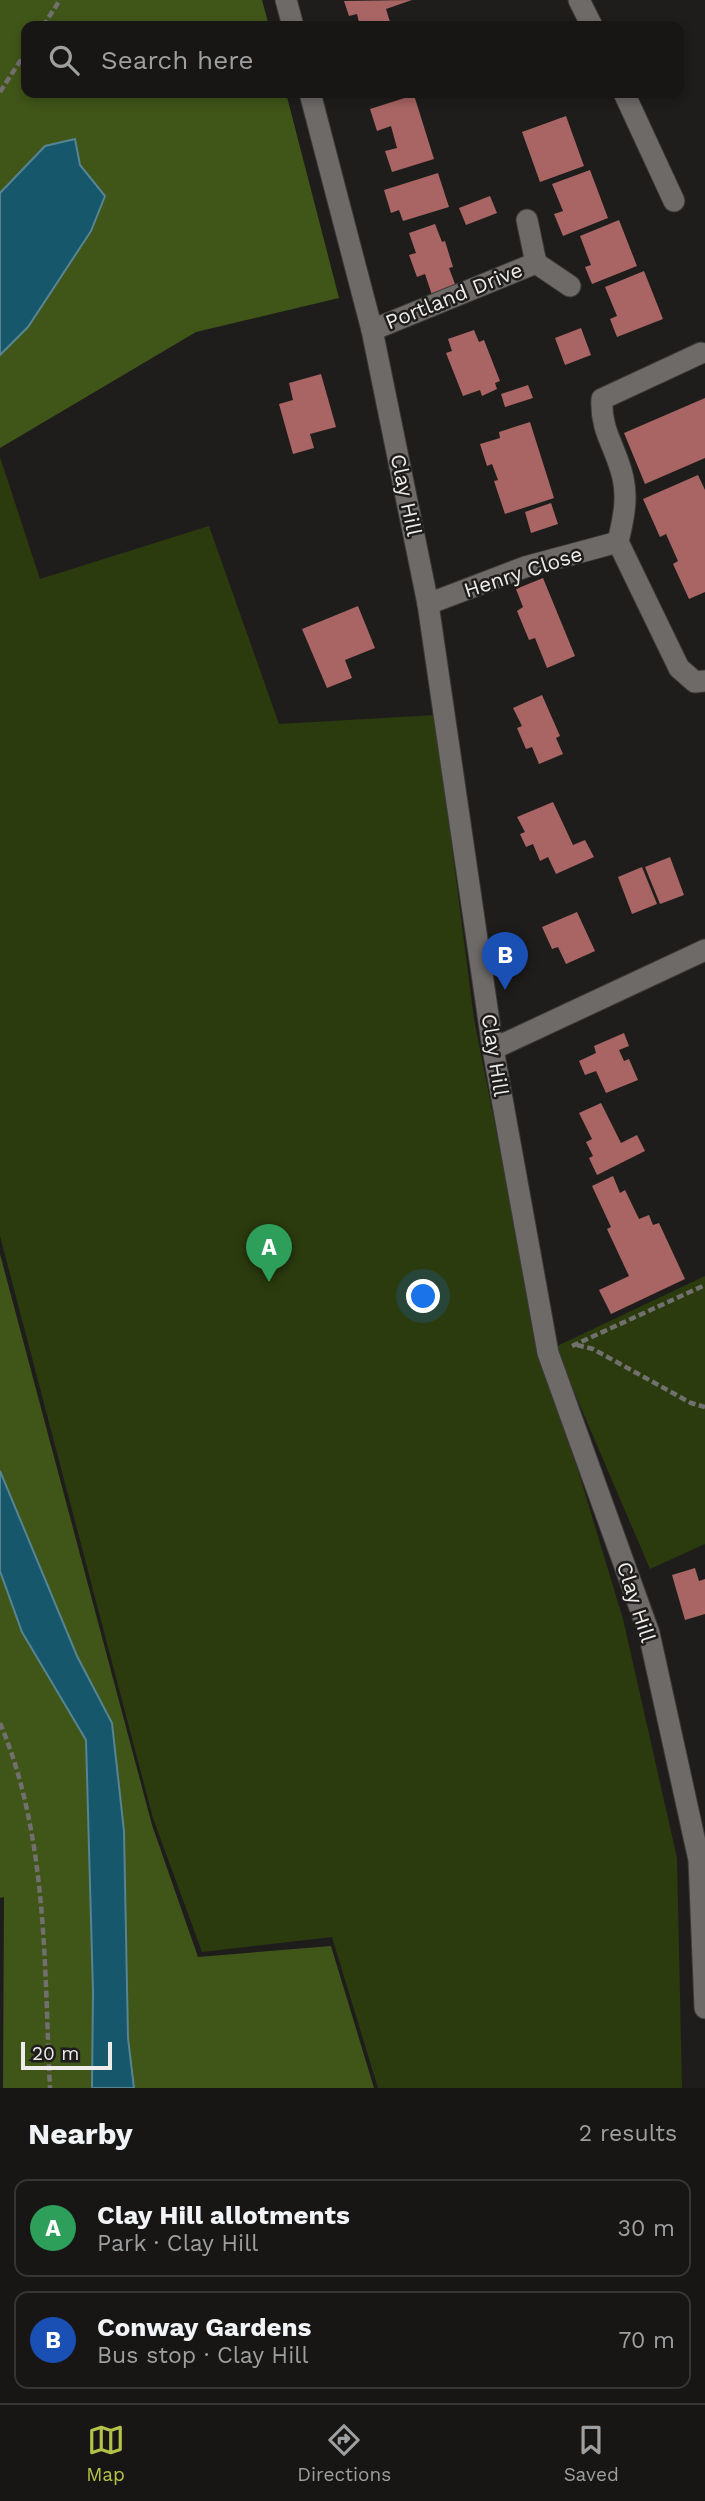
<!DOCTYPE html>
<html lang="en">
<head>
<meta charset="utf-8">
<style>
	:root { --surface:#171614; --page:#201f1d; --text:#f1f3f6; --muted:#9e9fa0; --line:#363534; --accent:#b4c24a }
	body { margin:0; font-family:"Work Sans",sans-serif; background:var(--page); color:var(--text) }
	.scale { position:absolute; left:21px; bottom:18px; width:91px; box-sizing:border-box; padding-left:7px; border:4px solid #eeeceb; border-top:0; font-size:19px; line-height:24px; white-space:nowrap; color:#eeeceb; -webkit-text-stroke:5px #1f1d1b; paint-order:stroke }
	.you { position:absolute; left:424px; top:1297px; width:24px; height:24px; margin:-18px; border:5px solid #fff; border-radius:50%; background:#1a73e8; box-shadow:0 0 0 10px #1a73e833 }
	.badge { display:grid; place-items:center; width:46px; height:46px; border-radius:50%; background:var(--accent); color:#fff; font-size:23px; font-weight:700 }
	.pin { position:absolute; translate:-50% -58px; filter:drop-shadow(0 2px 4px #0008) }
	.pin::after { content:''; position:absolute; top:37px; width:24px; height:21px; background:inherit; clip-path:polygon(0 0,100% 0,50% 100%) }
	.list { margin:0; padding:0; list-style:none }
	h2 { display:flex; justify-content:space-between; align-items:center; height:91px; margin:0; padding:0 28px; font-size:30px }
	h2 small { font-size:23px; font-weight:400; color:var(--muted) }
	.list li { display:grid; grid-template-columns:46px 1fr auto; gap:21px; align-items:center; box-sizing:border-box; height:98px; margin:0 14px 14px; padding:0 14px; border:2px solid var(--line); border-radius:14px }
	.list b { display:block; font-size:26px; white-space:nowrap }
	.list p { margin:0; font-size:23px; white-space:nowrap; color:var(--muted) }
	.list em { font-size:23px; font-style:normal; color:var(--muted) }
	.icon { flex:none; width:38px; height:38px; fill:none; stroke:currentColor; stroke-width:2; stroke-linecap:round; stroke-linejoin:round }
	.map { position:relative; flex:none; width:705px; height:2088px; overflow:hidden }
	.search { position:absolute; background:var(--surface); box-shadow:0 4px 10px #0003; left:21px; right:21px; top:21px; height:77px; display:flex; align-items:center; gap:18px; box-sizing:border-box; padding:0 24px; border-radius:14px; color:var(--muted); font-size:26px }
	.sheet { height:315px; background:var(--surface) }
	nav { display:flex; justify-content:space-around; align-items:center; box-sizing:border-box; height:98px; border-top:2px solid var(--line); background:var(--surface); font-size:19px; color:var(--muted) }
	nav a { display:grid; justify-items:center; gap:4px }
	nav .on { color:var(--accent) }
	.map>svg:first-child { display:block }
</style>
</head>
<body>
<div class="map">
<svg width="705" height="2088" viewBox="0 0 705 2088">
	<rect width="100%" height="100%" fill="#1f1d1b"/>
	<!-- green -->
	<g fill="#2b3b0e">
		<path d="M0,457L40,579L209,526L279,724L435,715L474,1019L535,1328L623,1619L677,1858L682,2088H378L332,1937L202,1952L153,1818L0,1236Z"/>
		<path d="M705,1276V1544L650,1569L555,1347Z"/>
	</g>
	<!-- forest -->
	<g fill="#405518">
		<path d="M0,0H262L269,26H26V93H286L339,298L196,332L0,448Z"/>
		<path d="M0,1254L152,1825L198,1957L331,1946L374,2088H3L4,1897L0,1898Z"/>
	</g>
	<!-- water -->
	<g fill="#16576c" stroke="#578492" stroke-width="2">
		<path d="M75,139L80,165L105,196L91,231L28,327L0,355V193L45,146Z"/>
		<path d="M0,1471L77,1656L112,1723L124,1831L128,2038L134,2088H92L93,1992L86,1740L22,1632L0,1571Z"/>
	</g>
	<!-- building -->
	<g fill="#a96563">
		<path d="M412,0L386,9L390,22L377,26H360L357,14L349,16L344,1Z"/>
		<path d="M414,95L434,159L392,172L385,151L397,148L391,126L377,131L370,109Z"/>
		<path d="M566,116L584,166L540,182L522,132Z"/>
		<path d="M590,170L608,218L563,236L554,214L563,211L552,184Z"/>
		<path d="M438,173L449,207L403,221L399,210L391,213L384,190Z"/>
		<path d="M490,196L497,213L466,225L459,208Z"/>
		<path d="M619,220L637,266L592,284L585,267L591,265L580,236Z"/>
		<path d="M435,224L442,242L445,241L453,267L449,268L458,292L434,301L425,274L417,277L409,255L416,253L409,233Z"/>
		<path d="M644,271L663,319L617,337L610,319L617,316L605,287Z"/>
		<path d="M581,328L591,355L565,365L555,338Z"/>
		<path d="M474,330L479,342L484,340L500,381L495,383L497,389L482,396L480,390L463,396L446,353L452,351L448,339Z"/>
		<path d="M321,374L336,427L310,434L314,448L293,454L279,404L293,400L289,383Z"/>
		<path d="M528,385L533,398L505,407L501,394Z"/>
		<path d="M705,398V458L645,484L624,433Z"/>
		<path d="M530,422L554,498L505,514L494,481L498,480L492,464L487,466L480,444L500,438L499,432Z"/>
		<path d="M698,475L705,490V592L689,599L673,564L678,561L666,534L660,537L643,499Z"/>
		<path d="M551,503L558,524L531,533L525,512Z"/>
		<path d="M543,578L575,656L547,668L535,638L529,640L517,611L523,607L516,589Z"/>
		<path d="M358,606L375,648L345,660L352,678L327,688L302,629Z"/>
		<path d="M542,695L560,736L556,738L563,754L539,764L532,747L526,749L517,728L522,726L513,708Z"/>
		<path d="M553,802L573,845L585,840L594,857L556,874L548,857L540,861L533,844L526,847L520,834L525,832L517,817Z"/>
		<path d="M670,857L684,895L660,904L645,867Z"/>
		<path d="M642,867L657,904L632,914L618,877Z"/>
		<path d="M577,912L595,951L566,964L558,947L552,949L542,927Z"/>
		<path d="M624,1033L629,1046L619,1050L624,1061L629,1059L638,1080L606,1093L596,1071L585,1075L579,1061L596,1053L594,1046Z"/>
		<path d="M601,1103L621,1143L637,1135L645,1151L597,1175L589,1158L593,1156L586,1142L592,1139L579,1113Z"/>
		<path d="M613,1176L620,1193L625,1190L639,1219L649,1215L653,1225L659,1223L685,1279L611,1314L599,1290L629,1276L607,1229L611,1227L592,1186Z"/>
		<path d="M695,1568L699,1581L705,1579V1614L685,1620L672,1575Z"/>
	</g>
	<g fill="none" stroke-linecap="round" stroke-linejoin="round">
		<!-- minor casing -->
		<g stroke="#3b3938" stroke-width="23">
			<g id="minor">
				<path d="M286,0L293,26"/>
				<path d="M579,0L592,26"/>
				<path d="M310,93L372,330L428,604L493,1049L548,1353L649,1633L699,1860L705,2008"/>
				<path d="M624,93L674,201"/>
				<path d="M536,263L570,286"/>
				<path d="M372,330L536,263L527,220"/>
				<path d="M618,542C623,520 628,500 623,478C617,449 600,431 602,399L701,353"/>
				<path d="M428,604L525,567L618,542L679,668L695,682L705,681"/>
				<path d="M493,1049L705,950"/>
			</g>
		</g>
		<!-- path -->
		<g stroke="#72706f" stroke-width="4.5" stroke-dasharray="7 3.5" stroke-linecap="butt">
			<path d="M43,26L60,0"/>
			<path d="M0,92L26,52"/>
			<path d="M577,1345L593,1349L691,1403L705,1407"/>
			<path d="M572,1346L705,1285"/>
			<path d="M0,1723C48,1836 44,1967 50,2088"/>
		</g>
		<!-- minor -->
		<use href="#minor" stroke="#6d6a68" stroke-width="21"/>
	</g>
	<g text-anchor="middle" stroke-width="5" stroke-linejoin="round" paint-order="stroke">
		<!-- street labels -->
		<g font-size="21" fill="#eeeceb" stroke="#1f1d1b">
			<text transform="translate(454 296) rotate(-22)" y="7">Portland Drive</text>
			<text transform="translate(406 495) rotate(78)" y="7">Clay Hill</text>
			<text transform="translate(523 572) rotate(-18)" y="7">Henry Close</text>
			<text transform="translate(495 1055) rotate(81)" y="7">Clay Hill</text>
			<text transform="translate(636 1602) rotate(72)" y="7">Clay Hill</text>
		</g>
	</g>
</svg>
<div class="scale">20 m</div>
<div class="you"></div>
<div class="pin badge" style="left:269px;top:1282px;background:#2e9e5b">A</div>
<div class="pin badge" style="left:505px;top:990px;background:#1a4fb4">B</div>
<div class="search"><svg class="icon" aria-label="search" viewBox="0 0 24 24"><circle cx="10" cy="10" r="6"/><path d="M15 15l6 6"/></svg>Search here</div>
</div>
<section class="sheet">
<h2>Nearby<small>2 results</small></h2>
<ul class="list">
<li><span class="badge" style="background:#2e9e5b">A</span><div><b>Clay Hill allotments</b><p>Park · Clay Hill</p></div><em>30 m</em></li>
<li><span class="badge" style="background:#1a4fb4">B</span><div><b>Conway Gardens</b><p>Bus stop · Clay Hill</p></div><em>70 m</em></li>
</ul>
</section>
<nav>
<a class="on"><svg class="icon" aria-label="map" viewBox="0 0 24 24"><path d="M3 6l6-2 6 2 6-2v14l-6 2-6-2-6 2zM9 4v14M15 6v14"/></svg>Map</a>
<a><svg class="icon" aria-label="directions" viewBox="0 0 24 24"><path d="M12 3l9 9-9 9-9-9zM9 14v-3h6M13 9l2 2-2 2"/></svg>Directions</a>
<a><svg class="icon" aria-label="saved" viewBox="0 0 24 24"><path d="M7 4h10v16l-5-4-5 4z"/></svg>Saved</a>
</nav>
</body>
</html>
